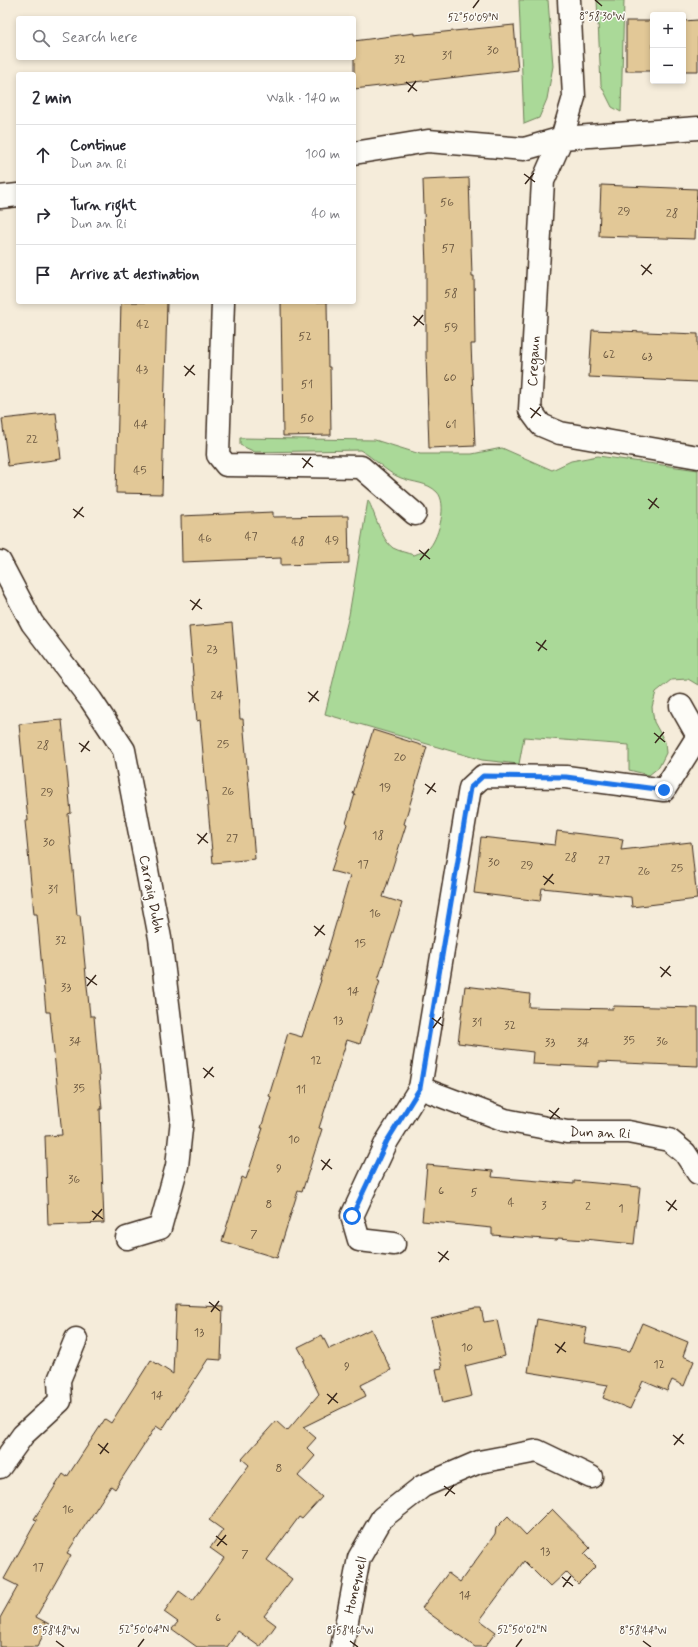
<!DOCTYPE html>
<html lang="en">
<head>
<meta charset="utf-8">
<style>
	:root { --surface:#fff; --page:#f7f7f7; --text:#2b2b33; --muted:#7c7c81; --line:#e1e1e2 }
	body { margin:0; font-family:Mynerve,sans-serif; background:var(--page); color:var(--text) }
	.controls { position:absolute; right:12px; top:12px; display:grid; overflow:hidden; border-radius:4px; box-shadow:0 2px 6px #0003 }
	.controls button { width:36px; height:36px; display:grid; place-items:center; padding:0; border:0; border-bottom:1px solid var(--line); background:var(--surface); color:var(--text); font:20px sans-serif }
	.stop { position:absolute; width:12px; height:12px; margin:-9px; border:3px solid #1a73e8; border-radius:50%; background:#fff }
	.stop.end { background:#1a73e8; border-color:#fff; box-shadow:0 1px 4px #0008 }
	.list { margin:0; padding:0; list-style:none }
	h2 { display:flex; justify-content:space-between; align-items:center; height:52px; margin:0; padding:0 16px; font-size:17px }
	h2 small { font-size:13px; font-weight:400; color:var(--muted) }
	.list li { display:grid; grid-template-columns:26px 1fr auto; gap:12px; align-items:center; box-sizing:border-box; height:60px; padding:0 16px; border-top:1px solid var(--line) }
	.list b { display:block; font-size:15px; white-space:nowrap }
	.list p { margin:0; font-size:13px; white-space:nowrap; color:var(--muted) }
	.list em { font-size:13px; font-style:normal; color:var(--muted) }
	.icon { flex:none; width:22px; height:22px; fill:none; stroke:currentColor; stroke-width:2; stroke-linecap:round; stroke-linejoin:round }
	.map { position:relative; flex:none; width:698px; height:1647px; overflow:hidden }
	.search { position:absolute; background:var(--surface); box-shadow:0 2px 6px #0003; left:16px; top:16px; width:340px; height:44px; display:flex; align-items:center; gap:10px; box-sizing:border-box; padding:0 14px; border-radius:4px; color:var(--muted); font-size:15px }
	.panel { position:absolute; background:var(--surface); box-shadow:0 2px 6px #0003; left:16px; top:72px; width:340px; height:232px; border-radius:4px }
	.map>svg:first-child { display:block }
</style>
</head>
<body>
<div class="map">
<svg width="698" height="1647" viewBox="0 0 698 1647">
	<rect width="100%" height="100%" fill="#f5ecda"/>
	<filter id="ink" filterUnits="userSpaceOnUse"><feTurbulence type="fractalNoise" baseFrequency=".025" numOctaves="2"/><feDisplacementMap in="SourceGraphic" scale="8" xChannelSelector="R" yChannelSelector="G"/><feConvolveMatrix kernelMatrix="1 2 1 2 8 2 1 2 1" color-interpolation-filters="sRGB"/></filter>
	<g filter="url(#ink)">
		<!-- green -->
		<g fill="#aad998" stroke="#72825b">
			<path d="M519,0H548L553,66L547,99L539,118L524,124Z"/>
			<path d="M597,0H624L621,112L612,107L601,85Z"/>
			<path d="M240,438L375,440L420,454H472L502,448L552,470L571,461L598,456L698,470V685L688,679L671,680L656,692L652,707L654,722L665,742L666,753L659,767L649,775L629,770V745L524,737L519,764L482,760L325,714L349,615L368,500C375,513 381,540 393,548C399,551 407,553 414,555C419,553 427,551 430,547C439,536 448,503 437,492C427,482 414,483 401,478C385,472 375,458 360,450L255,452L240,445Z"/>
		</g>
		<!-- building -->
		<g fill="#e2c897" stroke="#3b2a1e">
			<path d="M698,20V71H683V21Z"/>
			<rect x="626" y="21" width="27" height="50"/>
			<path d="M514,25L518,70L354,89V41L414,33V35Z"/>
			<path d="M469,178L472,276H474L475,344H471L475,446L429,448L426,355V267L423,180Z"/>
			<path d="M601,185L697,189L695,239L599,236Z"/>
			<path d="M121,302H167L162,494L116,493Z"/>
			<path d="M281,302H327L328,367H330L331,435L283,436Z"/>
			<path d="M592,330L698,334V382L589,377Z"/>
			<path d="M56,413L61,459L8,466L2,419Z"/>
			<path d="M273,512V517L348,516L349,563L281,565V558L182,562L181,516Z"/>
			<path d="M232,623L240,719H243L255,859L213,863L200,720L197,721L189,627Z"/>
			<path d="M62,720L71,813L68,814L77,915H80L90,1016H94L102,1109H100L104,1223L48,1225L45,1136L62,1135L50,1012H46L37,914H34L25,821H28L19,724Z"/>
			<path d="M373,730L427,747L404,824L406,825L383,897L402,903L378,980L380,981L360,1044L347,1040L319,1128L322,1129L302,1192L298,1191L277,1258L222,1241L242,1177L246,1179L263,1128H261L271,1097L269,1096L288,1033L302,1037L321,980H320L329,950H328L350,876L331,871L347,824L346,823L355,794H353Z"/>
			<path d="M557,831L623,839L621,850L691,842L697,899L632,907L631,897L542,888L540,901L474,893L481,837L555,845Z"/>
			<path d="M465,986L530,994L529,1007L613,1009L614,1006L698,1008V1066L599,1062V1067L532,1064L533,1052L458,1043Z"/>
			<path d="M427,1165L493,1171L492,1177L574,1184V1181L640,1187L634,1244L585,1239V1240L558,1238L557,1240L492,1235V1228L422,1221Z"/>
			<path d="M176,1305L223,1307L221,1360L208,1359L162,1430L156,1426L115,1489L111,1486L67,1553L71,1555L36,1617L49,1624L37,1647H0V1618L18,1586L4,1579L37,1520L34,1519L63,1474L67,1477L105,1419L111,1423L151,1360L173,1374Z"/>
			<path d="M475,1308H481L484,1322L497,1320L505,1356L465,1366L472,1396L443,1403L436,1369L442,1368L431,1319Z"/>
			<path d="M537,1319L587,1328L584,1343L630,1351L642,1323L688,1342L683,1356L694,1361L684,1386L672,1380L667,1391L643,1381L630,1409L603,1398L608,1385L528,1372Z"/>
			<path d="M371,1329L391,1370L361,1385L366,1396L303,1427L316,1438L307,1448L315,1456L298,1476L322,1497L302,1519L299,1517L267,1560L292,1579L264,1616L276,1625L260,1647L238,1631L227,1647H197L172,1629L178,1622L164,1612L179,1591L193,1601L224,1558L210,1548L223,1530L209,1520L249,1465L242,1459L276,1421L287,1431L319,1394L303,1361L305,1360L298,1347L322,1335L329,1349Z"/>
			<path d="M552,1509L590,1548L584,1554L596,1566L578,1584L566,1572L550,1587L524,1561L480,1620L496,1632L485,1647H475L422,1608L448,1573L460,1582L495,1534L496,1528L508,1516L526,1535Z"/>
		</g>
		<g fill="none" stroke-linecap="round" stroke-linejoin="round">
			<!-- street casing -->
			<g stroke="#3b2a1e" stroke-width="25">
				<g id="street">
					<path d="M698,128L562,138L543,181L530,410L541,425L560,433L698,457"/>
					<path d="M354,153L428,141L524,149L562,138L574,97L569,0"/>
					<path d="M0,197L18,195"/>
					<path d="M223,302L218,455L226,465L361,467L415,514"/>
					<path d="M0,562L32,623L91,700L124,750L160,938L182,1119L177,1166L160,1228L127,1238"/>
					<path d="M681,706L698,736"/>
					<path d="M698,736L664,790L566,777L483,776L470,788L420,1088L505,1120L567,1132H628L669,1140L685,1153L698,1173"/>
					<path d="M394,1244L359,1240L352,1216L387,1141L420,1088"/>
					<path d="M0,1467L23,1435L60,1401L59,1380L76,1339"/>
					<path d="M342,1647L359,1558L382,1518L423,1486L479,1462L537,1451L591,1477"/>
				</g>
			</g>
			<!-- street -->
			<use href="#street" stroke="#fdfcf7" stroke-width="22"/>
		</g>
	</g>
	<g fill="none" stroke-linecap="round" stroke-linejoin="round" filter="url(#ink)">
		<!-- route -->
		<path stroke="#1a73e8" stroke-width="5" d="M352,1216L387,1141L420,1088L470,788L483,776L566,777L664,790"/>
	</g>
	<!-- ticks -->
	<path fill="none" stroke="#3b2a1e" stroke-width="1.5" d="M595,0L602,6M473,8L479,0M406,82L417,91M408,92L416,81M524,174L535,182M525,184L534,173M641,265L652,274M642,275L651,264M413,316L424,325M414,326L423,315M184,366L195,375M185,376L194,365M530,408L541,416M531,418L540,407M302,458L313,467M303,468L311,457M648,499L659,508M73,509L84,517M649,509L657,498M74,518L83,507M419,550L430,559M420,560L429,549M190,600L202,609M192,610L200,599M536,642L547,650M538,651L546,640M308,692L319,701M309,702L318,691M654,733L665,742M79,743L90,751M655,743L664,732M81,752L89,741M425,784L436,792M427,794L435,783M197,834L208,843M198,844L207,833M543,876L554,884M544,885L553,874M314,926L325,935M315,936L324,925M660,967L671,976M86,977L97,985M661,977L670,966M87,986L96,975M432,1018L443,1026M433,1028L441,1017M203,1068L214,1077M204,1078L213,1067M549,1110L560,1118M550,1119L559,1108M321,1160L332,1169M322,1170L330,1159M666,1201L677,1210M92,1211L103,1219M668,1211L676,1200M93,1220L102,1209M438,1252L449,1260M439,1262L448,1251M209,1302L220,1311M211,1312L219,1301M555,1344L566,1352M557,1353L565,1342M327,1394L338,1403M328,1404L337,1393M673,1435L684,1444M98,1444L109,1453M674,1445L683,1434M100,1454L108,1443M444,1486L455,1494M445,1496L454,1485M216,1536L227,1545M217,1546L226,1535M562,1577L573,1586M563,1587L571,1576M56,1641L64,1647M350,1641L358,1647M643,1641L651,1647M138,1647L144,1639M516,1647L522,1639"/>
	<g text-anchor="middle" stroke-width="3" stroke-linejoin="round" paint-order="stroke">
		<!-- number labels -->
		<g font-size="12" fill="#65523c">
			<text x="493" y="54">30</text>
			<text x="447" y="59">31</text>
			<text x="400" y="63">32</text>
			<text x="447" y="206">56</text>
			<text x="624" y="215">29</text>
			<text x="672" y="217">28</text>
			<text x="448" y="252">57</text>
			<text x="451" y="297">58</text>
			<text x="143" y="328">42</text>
			<text x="451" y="331">59</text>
			<text x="305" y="340">52</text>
			<text x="609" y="358">62</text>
			<text x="647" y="360">63</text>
			<text x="142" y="373">43</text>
			<text x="450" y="381">60</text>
			<text x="307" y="388">51</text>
			<text x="307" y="422">50</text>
			<text x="141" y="428">44</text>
			<text x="451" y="428">61</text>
			<text x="32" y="443">22</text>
			<text x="140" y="474">45</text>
			<text x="251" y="540">47</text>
			<text x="205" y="542">46</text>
			<text x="332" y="544">49</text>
			<text x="298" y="545">48</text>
			<text x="212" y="653">23</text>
			<text x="217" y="699">24</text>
			<text x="223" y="748">25</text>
			<text x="43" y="749">28</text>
			<text x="400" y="761">20</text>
			<text x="385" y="791">19</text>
			<text x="228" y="795">26</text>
			<text x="47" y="796">29</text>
			<text x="378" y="839">18</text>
			<text x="232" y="842">27</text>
			<text x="49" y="846">30</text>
			<text x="571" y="861">28</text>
			<text x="604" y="864">27</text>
			<text x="494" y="866">30</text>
			<text x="363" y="868">17</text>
			<text x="527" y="869">29</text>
			<text x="677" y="872">25</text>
			<text x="644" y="875">26</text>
			<text x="53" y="893">31</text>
			<text x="375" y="917">16</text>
			<text x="61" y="944">32</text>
			<text x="360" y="947">15</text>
			<text x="66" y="991">33</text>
			<text x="353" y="995">14</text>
			<text x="338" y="1024">13</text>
			<text x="477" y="1026">31</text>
			<text x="510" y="1029">32</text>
			<text x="629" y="1044">35</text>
			<text x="75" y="1045">34</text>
			<text x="662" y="1045">36</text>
			<text x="550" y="1046">33</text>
			<text x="583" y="1046">34</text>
			<text x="316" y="1064">12</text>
			<text x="79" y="1092">35</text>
			<text x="301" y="1093">11</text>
			<text x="294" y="1143">10</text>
			<text x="279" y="1172">9</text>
			<text x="74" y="1183">36</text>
			<text x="441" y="1194">6</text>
			<text x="474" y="1196">5</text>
			<text x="511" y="1206">4</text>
			<text x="269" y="1208">8</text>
			<text x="544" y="1209">3</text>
			<text x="588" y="1210">2</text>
			<text x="621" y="1212">1</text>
			<text x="254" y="1238">7</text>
			<text x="199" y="1336">13</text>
			<text x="467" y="1351">10</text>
			<text x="659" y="1368">12</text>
			<text x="347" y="1370">9</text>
			<text x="157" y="1399">14</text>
			<text x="279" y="1472">8</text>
			<text x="68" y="1513">16</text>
			<text x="545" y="1555">13</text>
			<text x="245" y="1558">7</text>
			<text x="38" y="1571">17</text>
			<text x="465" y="1599">14</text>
			<text x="218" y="1621">6</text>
		</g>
		<!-- street labels -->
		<g font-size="14" fill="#3b2a1e" stroke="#fdfcf7">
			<text transform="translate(533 361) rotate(-87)" y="5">Cregaun</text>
			<text transform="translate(152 894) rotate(79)" y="5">Carraig Dubh</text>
			<text transform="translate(600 1132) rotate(2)" y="5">Dun an Ri</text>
			<text transform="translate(355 1585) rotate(-77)" y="5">Honeywell</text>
		</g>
	</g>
	<g font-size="10" text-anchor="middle" fill="#3b2a1e" stroke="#fdfcf7" stroke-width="3" stroke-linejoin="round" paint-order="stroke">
		<text x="602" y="20">8°58'30"W</text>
		<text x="473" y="21">52°50'09"N</text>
		<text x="144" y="1633">52°50'04"N</text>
		<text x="522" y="1633">52°50'02"N</text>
		<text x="56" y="1634">8°58'48"W</text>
		<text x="350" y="1634">8°58'46"W</text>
		<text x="643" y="1634">8°58'44"W</text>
	</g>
</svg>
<div class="controls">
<button>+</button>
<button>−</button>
</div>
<div class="stop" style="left:352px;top:1216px"></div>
<div class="stop end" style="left:664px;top:790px"></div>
<div class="search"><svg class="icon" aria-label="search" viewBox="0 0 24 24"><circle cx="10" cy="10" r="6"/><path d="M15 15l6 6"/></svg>Search here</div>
<section class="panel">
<h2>2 min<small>Walk · 140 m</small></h2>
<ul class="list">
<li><svg class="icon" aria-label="ahead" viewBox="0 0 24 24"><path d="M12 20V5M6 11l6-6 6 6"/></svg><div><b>Continue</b><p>Dun an Ri</p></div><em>100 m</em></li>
<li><svg class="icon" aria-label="right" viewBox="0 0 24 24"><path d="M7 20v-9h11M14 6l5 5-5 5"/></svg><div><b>Turn right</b><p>Dun an Ri</p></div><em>40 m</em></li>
<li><svg class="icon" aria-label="arrive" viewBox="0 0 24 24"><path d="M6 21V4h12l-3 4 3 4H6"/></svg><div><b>Arrive at destination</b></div></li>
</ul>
</section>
</div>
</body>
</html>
